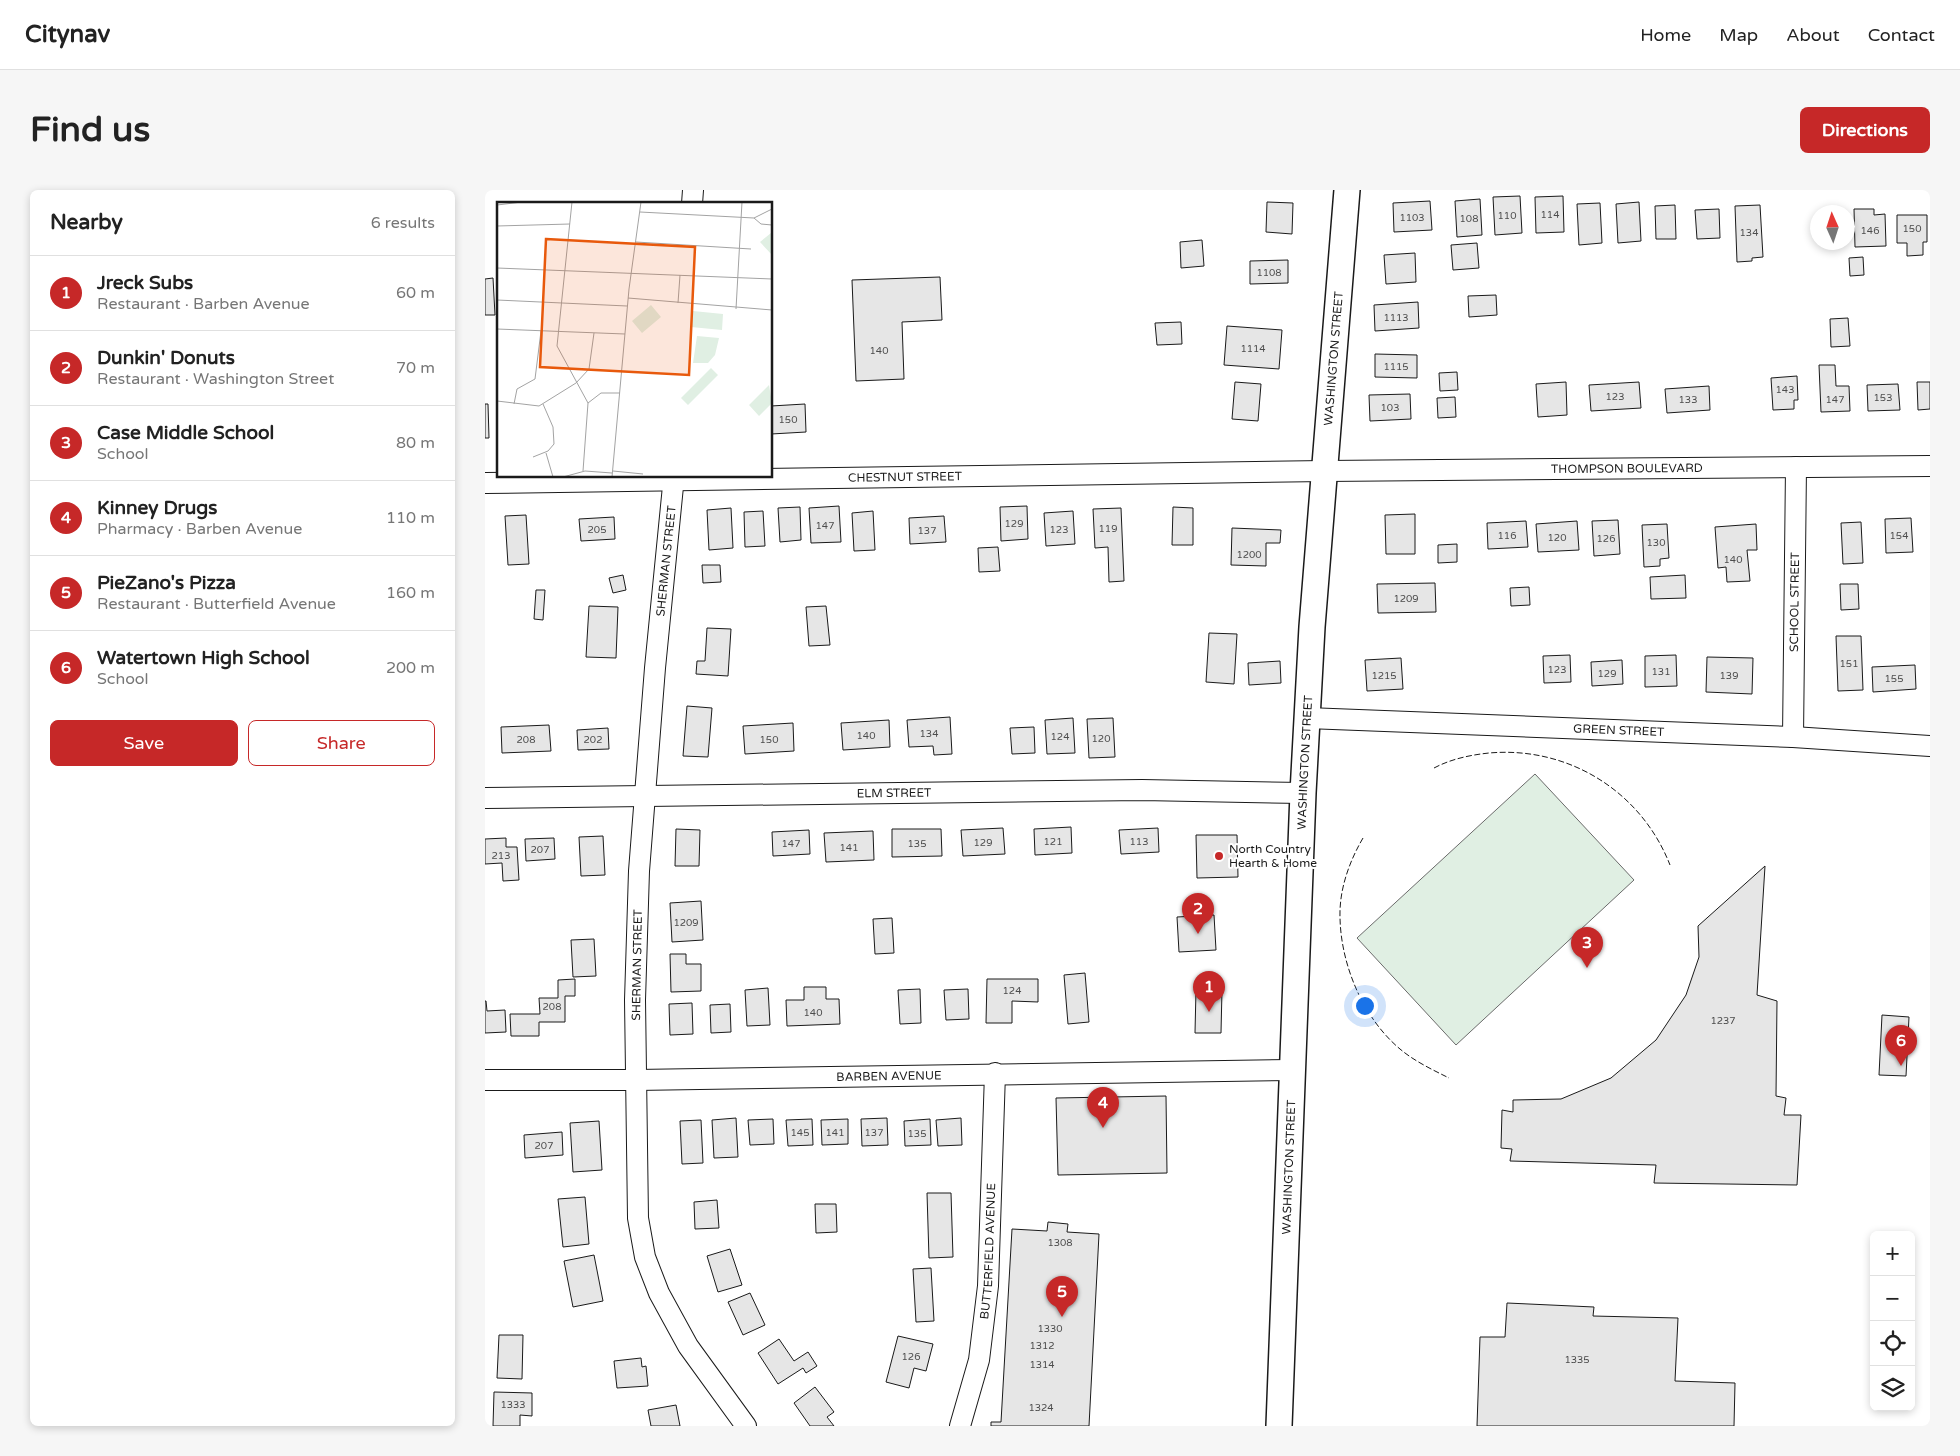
<!DOCTYPE html>
<html lang="en">
<head>
<meta charset="utf-8">
<style>
	:root { --surface:#fff; --page:#f6f6f6; --text:#222; --muted:#767676; --line:#e0e0e0; --accent:#c62828 }
	body { margin:0; font-family:"Varela Round",sans-serif; background:var(--page); color:var(--text) }
	.controls { position:absolute; right:15px; bottom:15px; display:grid; overflow:hidden; border-radius:8px; box-shadow:0 2px 8px #0003 }
	.controls button { width:45px; height:45px; display:grid; place-items:center; padding:0; border:0; border-bottom:1px solid var(--line); background:var(--surface); color:var(--text); font:25px sans-serif }
	.compass { position:absolute; left:1325px; top:15px; width:45px; height:45px; border-radius:50%; background:var(--surface); box-shadow:0 2px 8px #0003; rotate:357deg }
	.you { position:absolute; left:879px; top:815px; width:18px; height:18px; margin:-12px; border:4px solid #fff; border-radius:50%; background:#1a73e8; box-shadow:0 0 0 8px #1a73e833 }
	.badge { display:grid; place-items:center; width:32px; height:32px; border-radius:50%; background:var(--accent); color:#fff; font-size:16px; font-weight:700 }
	.pin { position:absolute; translate:-50% -41px; filter:drop-shadow(0 1px 2px #0008) }
	.pin::after { content:''; position:absolute; top:26px; width:18px; height:15px; background:inherit; clip-path:polygon(0 0,100% 0,50% 100%) }
	.list { margin:0; padding:0; list-style:none }
	h2 { display:flex; justify-content:space-between; align-items:center; height:65px; margin:0; padding:0 20px; font-size:21px }
	h2 small { font-size:16px; font-weight:400; color:var(--muted) }
	.list li { display:grid; grid-template-columns:32px 1fr auto; gap:15px; align-items:center; box-sizing:border-box; height:75px; padding:0 20px; border-top:1px solid var(--line) }
	.list b { display:block; font-size:19px; white-space:nowrap }
	.list p { margin:0; font-size:16px; white-space:nowrap; color:var(--muted) }
	.list em { font-size:16px; font-style:normal; color:var(--muted) }
	.actions { display:flex; gap:10px; padding:15px 20px }
	.actions a { flex:1; padding:11px 0; border:1px solid var(--accent); border-radius:8px; text-align:center; font-size:18px; color:var(--accent) }
	.actions .main { background:var(--accent); color:#fff }
	.icon { flex:none; width:28px; height:28px; fill:none; stroke:currentColor; stroke-width:2; stroke-linecap:round; stroke-linejoin:round }
	.map { position:relative; flex:none; width:1445px; height:1236px; overflow:hidden; border-radius:8px }
	header { display:flex; align-items:center; gap:30px; box-sizing:border-box; height:70px; padding:0 25px; background:var(--surface); border-bottom:1px solid var(--line) }
	header strong { font-size:24px }
	nav { display:flex; gap:28px; margin-inline-start:auto; font-size:18px }
	.intro { display:flex; align-items:center; justify-content:space-between; box-sizing:border-box; height:120px; padding:0 30px }
	h1 { margin:0; font-size:35px }
	.button { padding:12px 22px; border-radius:8px; background:var(--accent); color:#fff; font-size:18px; font-weight:700 }
	main { display:flex; gap:30px; padding:0 30px }
	aside { flex:1; background:var(--surface); border-radius:8px; box-shadow:0 2px 8px #0003 }
	.map>svg:first-child { display:block }
</style>
</head>
<body>
<header>
<strong>Citynav</strong>
<nav><a>Home</a><a>Map</a><a>About</a><a>Contact</a></nav>
</header>
<div class="intro"><h1>Find us</h1><a class="button">Directions</a></div>
<main>
<aside>
<h2>Nearby<small>6 results</small></h2>
<ul class="list">
<li><span class="badge">1</span><div><b>Jreck Subs</b><p>Restaurant · Barben Avenue</p></div><em>60 m</em></li>
<li><span class="badge">2</span><div><b>Dunkin' Donuts</b><p>Restaurant · Washington Street</p></div><em>70 m</em></li>
<li><span class="badge">3</span><div><b>Case Middle School</b><p>School</p></div><em>80 m</em></li>
<li><span class="badge">4</span><div><b>Kinney Drugs</b><p>Pharmacy · Barben Avenue</p></div><em>110 m</em></li>
<li><span class="badge">5</span><div><b>PieZano's Pizza</b><p>Restaurant · Butterfield Avenue</p></div><em>160 m</em></li>
<li><span class="badge">6</span><div><b>Watertown High School</b><p>School</p></div><em>200 m</em></li>
</ul>
<div class="actions"><a class="main">Save</a><a>Share</a></div>
</aside>
<div class="map">
<svg width="1445" height="1236" viewBox="0 0 1445 1236">
	<rect width="100%" height="100%" fill="#fff"/>
	<!-- green -->
	<path fill="#e0efe3" stroke="#6a6a6a" d="M1050,584L1149,690L971,855L872,748Z"/>
	<!-- building -->
	<g fill="#e6e6e6" stroke="#1a1a1a">
		<path d="M1035,6L1037,43L1010,45L1008,7Z"/>
		<path d="M1078,6L1079,42L1051,43L1050,7Z"/>
		<path d="M995,9L997,45L972,47L970,11Z"/>
		<path d="M945,11L947,40L909,42L908,13Z"/>
		<path d="M782,12L808,13L807,44L781,42Z"/>
		<path d="M1154,12L1156,51L1133,53L1131,14Z"/>
		<path d="M1115,13L1117,53L1094,55L1092,14Z"/>
		<path d="M1190,15L1191,49H1171L1170,16Z"/>
		<path d="M1275,15L1278,67L1267,68V71L1252,72L1250,16Z"/>
		<path d="M1234,19L1235,48L1212,49L1210,20Z"/>
		<path d="M1369,19H1389V25L1400,24L1401,56L1370,57Z"/>
		<path d="M1412,25H1442V52H1438V65L1422,66V53H1412Z"/>
		<path d="M717,50L719,76L696,78L695,52Z"/>
		<path d="M992,53L994,78L968,80L966,55Z"/>
		<path d="M930,63L931,92L901,94L899,65Z"/>
		<path d="M1378,67L1379,85L1365,86L1364,68Z"/>
		<path d="M803,70V93L765,94V71Z"/>
		<path d="M455,87L457,130L417,132L419,189L371,191L367,90Z"/>
		<path d="M8,88L10,125H0V89Z"/>
		<path d="M1011,105L1012,125L984,127L983,106Z"/>
		<path d="M933,112L934,138L890,141L889,115Z"/>
		<path d="M1363,128L1365,156L1346,157L1345,129Z"/>
		<path d="M696,132L697,154L672,155L670,133Z"/>
		<path d="M742,136L797,140L794,179L739,175Z"/>
		<path d="M890,164L932,165V188L890,187Z"/>
		<path d="M1334,175H1350L1351,196H1364L1365,221L1336,222Z"/>
		<path d="M972,182L973,200L955,201L954,183Z"/>
		<path d="M1312,186L1313,210H1309V219L1288,220L1286,188Z"/>
		<path d="M750,192L776,194L773,231L747,229Z"/>
		<path d="M1081,192L1082,225L1053,227L1051,194Z"/>
		<path d="M1154,192L1156,218L1106,221L1104,195Z"/>
		<path d="M1432,192H1445V219L1433,220Z"/>
		<path d="M1413,194L1415,220L1383,221L1382,195Z"/>
		<path d="M1224,196L1225,220L1182,223L1180,199Z"/>
		<path d="M925,204L926,229L885,231L884,205Z"/>
		<path d="M970,207L971,227L953,228L952,208Z"/>
		<path d="M0,214H3L4,248H0Z"/>
		<path d="M320,214L321,242L286,244V216Z"/>
		<path d="M354,316L356,352L326,353L324,318Z"/>
		<path d="M542,316L543,349L516,351L515,317Z"/>
		<path d="M315,317L316,350L295,352L293,318Z"/>
		<path d="M688,317L708,318V355H687Z"/>
		<path d="M246,318L248,358L224,360L222,320Z"/>
		<path d="M636,318L639,391L624,392L623,357L610,358L608,319Z"/>
		<path d="M278,321L280,356L260,357L259,322Z"/>
		<path d="M388,321L390,360L369,361L367,323Z"/>
		<path d="M588,321L590,354L561,356L559,323Z"/>
		<path d="M930,324V364H901L900,325Z"/>
		<path d="M41,325L44,374L23,375L20,326Z"/>
		<path d="M459,326L461,352L425,354L424,328Z"/>
		<path d="M129,327L130,349L96,351L94,329Z"/>
		<path d="M1426,328L1428,362L1401,363L1400,329Z"/>
		<path d="M1133,330L1135,364L1109,366L1107,331Z"/>
		<path d="M1041,331L1043,357L1003,359L1002,333Z"/>
		<path d="M1092,331L1094,360L1053,362L1051,334Z"/>
		<path d="M1376,332L1378,373L1358,374L1356,333Z"/>
		<path d="M1182,334L1184,368L1175,369V376L1159,377L1157,335Z"/>
		<path d="M1271,334L1272,360H1262L1265,391L1242,392L1241,377L1233,378L1230,337Z"/>
		<path d="M747,338L796,340L795,353H781V376L746,375Z"/>
		<path d="M972,354V372L953,373V355Z"/>
		<path d="M513,357L515,381L494,382L493,358Z"/>
		<path d="M217,375H235L236,392L218,393Z"/>
		<path d="M138,385L141,400L128,403L124,388Z"/>
		<path d="M1200,385L1201,408L1166,409L1165,387Z"/>
		<path d="M950,393L951,422L893,423L892,394Z"/>
		<path d="M1355,394H1373L1374,419L1356,420Z"/>
		<path d="M1044,397L1045,415L1026,416L1025,398Z"/>
		<path d="M51,400H60L58,430L49,429Z"/>
		<path d="M104,416L133,417L131,468L101,467Z"/>
		<path d="M341,416L345,455L324,456L321,417Z"/>
		<path d="M222,438L246,439L243,486L211,484L212,471H220Z"/>
		<path d="M724,443L752,444L749,494L721,492Z"/>
		<path d="M1351,446H1376L1378,500L1353,501Z"/>
		<path d="M1085,465L1086,492L1059,493L1058,466Z"/>
		<path d="M1191,465L1192,496L1160,497V466Z"/>
		<path d="M1222,467L1268,468L1267,504L1221,502Z"/>
		<path d="M916,468L918,499L882,501L880,470Z"/>
		<path d="M1137,470L1138,494L1107,496L1106,472Z"/>
		<path d="M795,471L796,493L764,495L763,473Z"/>
		<path d="M1430,475L1431,499L1388,502L1387,477Z"/>
		<path d="M202,516L227,518L223,567L198,566Z"/>
		<path d="M465,527L467,564L449,565L448,556L424,557L422,530Z"/>
		<path d="M588,528L590,563L562,564L560,530Z"/>
		<path d="M628,528L630,567L604,568L602,529Z"/>
		<path d="M404,530L405,557L358,560L356,533Z"/>
		<path d="M308,533L309,561L260,564L258,536Z"/>
		<path d="M64,535L66,561L17,563L16,537Z"/>
		<path d="M549,537L550,563L527,564L525,538Z"/>
		<path d="M123,538L124,559L93,560L92,540Z"/>
		<path d="M586,637L587,663L550,665L549,639Z"/>
		<path d="M518,638L520,664L478,666L476,640Z"/>
		<path d="M673,638L674,662L636,664L634,640Z"/>
		<path d="M191,639L215,640L214,676H190Z"/>
		<path d="M407,639H456L457,666L407,667Z"/>
		<path d="M324,640L325,664L288,666L287,642Z"/>
		<path d="M388,641L389,670L341,672L339,643Z"/>
		<path d="M711,645H752L753,687L712,688Z"/>
		<path d="M118,646L120,685L96,686L94,647Z"/>
		<path d="M21,648V657H32L34,690L18,691L17,673L0,674V649Z"/>
		<path d="M69,648L70,669L41,671L40,649Z"/>
		<path d="M1280,676L1272,805L1292,811L1291,906L1301,908L1299,925H1316L1312,995L1169,993L1171,975L1025,971L1027,959L1016,958L1017,920L1028,922V910L1076,909L1126,888L1171,850L1201,805L1214,767L1213,736Z"/>
		<path d="M216,711L218,750L187,752L185,713Z"/>
		<path d="M729,725L731,760L694,762L692,727Z"/>
		<path d="M407,728L409,763L390,764L388,729Z"/>
		<path d="M109,749L111,786L88,787L86,750Z"/>
		<path d="M185,764H201V774H216V801L186,802Z"/>
		<path d="M600,783L604,832L583,834L579,785Z"/>
		<path d="M90,789V806H80V832H54V846H26L25,824H55L54,808H73V790Z"/>
		<path d="M502,789H553V812L527,811V833H501Z"/>
		<path d="M319,797H341V809H354L355,834L302,836L301,810H319Z"/>
		<path d="M283,798L285,835L262,836L260,800Z"/>
		<path d="M435,799L436,833L415,834L413,800Z"/>
		<path d="M483,799L484,829L461,830L459,800Z"/>
		<path d="M711,800H737L736,843H710Z"/>
		<path d="M0,811H1L2,821L20,820L21,842L0,843Z"/>
		<path d="M207,813L208,844L185,845L184,814Z"/>
		<path d="M245,814L246,842L226,843L225,815Z"/>
		<path d="M1397,825L1424,827L1421,886L1394,885Z"/>
		<path d="M681,906L682,983L573,985L571,908Z"/>
		<path d="M251,928L253,967L229,968L227,930Z"/>
		<path d="M402,928L403,955L377,956L376,929Z"/>
		<path d="M476,928L477,955L453,956L451,930Z"/>
		<path d="M288,929L289,954L265,955L263,930Z"/>
		<path d="M327,929L328,955L303,956L301,930Z"/>
		<path d="M363,929V954L337,955L336,930Z"/>
		<path d="M445,929L446,955L420,956L419,931Z"/>
		<path d="M216,930L218,973L197,974L195,931Z"/>
		<path d="M114,931L117,980L88,982L85,933Z"/>
		<path d="M77,942L78,965L40,968L39,945Z"/>
		<path d="M442,1003H466L468,1067L444,1068Z"/>
		<path d="M100,1007L104,1054L78,1057L73,1009Z"/>
		<path d="M232,1010L234,1038L210,1039L209,1012Z"/>
		<path d="M330,1014H351L352,1042L331,1043Z"/>
		<path d="M563,1032L583,1034L582,1042L614,1044L604,1236H506V1232H516L527,1039L562,1041Z"/>
		<path d="M245,1059L257,1095L233,1102L222,1066Z"/>
		<path d="M109,1065L118,1111L88,1117L79,1071Z"/>
		<path d="M446,1078L449,1131L431,1132L428,1079Z"/>
		<path d="M265,1103L280,1135L258,1145L243,1112Z"/>
		<path d="M1022,1113L1109,1117L1108,1126L1193,1128L1190,1191L1250,1193L1249,1236H992L995,1147H1020Z"/>
		<path d="M14,1145H38L37,1189L12,1188Z"/>
		<path d="M413,1146L448,1154L441,1181L429,1178L424,1198L401,1192Z"/>
		<path d="M294,1149L309,1171L323,1162L332,1176L321,1183L318,1178L293,1194L273,1163Z"/>
		<path d="M156,1168L157,1177L161,1176L163,1196L132,1198L129,1171Z"/>
		<path d="M330,1197L349,1222L342,1227L349,1236H325L309,1213Z"/>
		<path d="M9,1202L47,1203V1226L35,1225V1236H8Z"/>
		<path d="M191,1215L195,1236H166L163,1220Z"/>
	</g>
	<g fill="none" stroke-linecap="round" stroke-linejoin="round">
		<!-- minor casing -->
		<g stroke="#1a1a1a" stroke-width="22">
			<g id="minor">
				<path d="M207,14L208,0"/>
				<path d="M189,286L170,478L154,681L150,810L153,1028L160,1067L174,1103L203,1156L261,1236"/>
				<path id="s1" d="M0,293L840,281L1445,276"/>
				<path id="s2" d="M822,528L1308,547L1445,556"/>
				<path id="s3" d="M1308,547L1311,277"/>
				<path id="s4" d="M0,608L657,600L818,603"/>
				<path id="s5" d="M0,890H151L808,880"/>
				<path id="s6" d="M475,1236L494,1170L503,1096L510,883"/>
			</g>
		</g>
		<!-- major casing -->
		<g stroke="#1a1a1a" stroke-width="28">
			<g id="major">
				<path id="s7" d="M794,1236L818,603L827,437L862,0"/>
			</g>
		</g>
		<!-- minor -->
		<use href="#minor" stroke="#fff" stroke-width="20"/>
		<!-- major -->
		<use href="#major" stroke="#fff" stroke-width="25"/>
		<!-- fence -->
		<g stroke="#1a1a1a" stroke-width="1" stroke-dasharray="6 2.5" stroke-linecap="butt">
			<path d="M949,578C966,569 985,565 1004,563C1083,556 1156,601 1185,675"/>
			<path d="M878,648C864,672 854,700 855,728C856,775 878,828 915,859C929,871 948,880 964,888"/>
		</g>
	</g>
	<!-- markers -->
	<circle fill="#c62828" stroke="#fff" stroke-width="2" cx="734" cy="666" r="5"/>
	<g text-anchor="middle" stroke-width="4" stroke-linejoin="round" paint-order="stroke">
		<!-- number labels -->
		<g font-size="10" fill="#4d4d4d">
			<text x="1065" y="28">114</text>
			<text x="1022" y="29">110</text>
			<text x="927" y="31">1103</text>
			<text x="984" y="32">108</text>
			<text x="1427" y="42">150</text>
			<text x="1385" y="44">146</text>
			<text x="1264" y="46">134</text>
			<text x="784" y="86">1108</text>
			<text x="911" y="131">1113</text>
			<text x="768" y="162">1114</text>
			<text x="394" y="164">140</text>
			<text x="911" y="180">1115</text>
			<text x="1300" y="203">143</text>
			<text x="1130" y="210">123</text>
			<text x="1398" y="211">153</text>
			<text x="1203" y="213">133</text>
			<text x="1350" y="213">147</text>
			<text x="905" y="221">103</text>
			<text x="303" y="233">150</text>
			<text x="529" y="337">129</text>
			<text x="340" y="339">147</text>
			<text x="623" y="342">119</text>
			<text x="112" y="343">205</text>
			<text x="574" y="343">123</text>
			<text x="442" y="344">137</text>
			<text x="1022" y="349">116</text>
			<text x="1414" y="349">154</text>
			<text x="1072" y="351">120</text>
			<text x="1121" y="352">126</text>
			<text x="1171" y="356">130</text>
			<text x="764" y="368">1200</text>
			<text x="1248" y="373">140</text>
			<text x="921" y="412">1209</text>
			<text x="1364" y="477">151</text>
			<text x="1072" y="483">123</text>
			<text x="1176" y="485">131</text>
			<text x="1122" y="487">129</text>
			<text x="899" y="489">1215</text>
			<text x="1244" y="489">139</text>
			<text x="1409" y="492">155</text>
			<text x="444" y="547">134</text>
			<text x="381" y="549">140</text>
			<text x="575" y="550">124</text>
			<text x="616" y="552">120</text>
			<text x="41" y="553">208</text>
			<text x="108" y="553">202</text>
			<text x="284" y="553">150</text>
			<text x="568" y="655">121</text>
			<text x="654" y="655">113</text>
			<text x="498" y="656">129</text>
			<text x="306" y="657">147</text>
			<text x="432" y="657">135</text>
			<text x="364" y="661">141</text>
			<text x="55" y="663">207</text>
			<text x="16" y="669">213</text>
			<text x="201" y="736">1209</text>
			<text x="527" y="804">124</text>
			<text x="67" y="820">208</text>
			<text x="328" y="826">140</text>
			<text x="1238" y="834">1237</text>
			<text x="315" y="946">145</text>
			<text x="350" y="946">141</text>
			<text x="389" y="946">137</text>
			<text x="432" y="947">135</text>
			<text x="59" y="959">207</text>
			<text x="575" y="1056">1308</text>
			<text x="565" y="1142">1330</text>
			<text x="557" y="1159">1312</text>
			<text x="426" y="1170">126</text>
			<text x="1092" y="1173">1335</text>
			<text x="557" y="1178">1314</text>
			<text x="28" y="1218">1333</text>
			<text x="556" y="1221">1324</text>
		</g>
		<!-- street labels -->
		<g font-size="12" fill="#1a1a1a" stroke="#fff">
			<text dy="4" stroke="none"><textPath href="#s7" startOffset="1069">WASHINGTON STREET</textPath></text>
			<text dy="4" stroke="none"><textPath href="#s1" startOffset="1142">THOMPSON BOULEVARD</textPath></text>
			<text dy="4" stroke="none"><textPath href="#s1" startOffset="420">CHESTNUT STREET</textPath></text>
			<text transform="translate(181 371) rotate(-84)" y="4">SHERMAN STREET</text>
			<text dy="4" stroke="none"><textPath href="#s3" startOffset="135">SCHOOL STREET</textPath></text>
			<text dy="4" stroke="none"><textPath href="#s2" startOffset="312">GREEN STREET</textPath></text>
			<text dy="4" stroke="none"><textPath href="#s7" startOffset="664">WASHINGTON STREET</textPath></text>
			<text dy="4" stroke="none"><textPath href="#s4" startOffset="409">ELM STREET</textPath></text>
			<text transform="translate(152 775) rotate(-89)" y="4">SHERMAN STREET</text>
			<text dy="4" stroke="none"><textPath href="#s5" startOffset="404">BARBEN AVENUE</textPath></text>
			<text dy="4" stroke="none"><textPath href="#s7" startOffset="259">WASHINGTON STREET</textPath></text>
			<text dy="4" stroke="none"><textPath href="#s6" startOffset="178">BUTTERFIELD AVENUE</textPath></text>
		</g>
		<!-- poi labels -->
		<g font-size="12" fill="#1a1a1a" stroke="#fff" text-anchor="start">
			<text x="744" y="663">North Country<tspan x="744" dy="14">Hearth &amp; Home</tspan></text>
		</g>
	</g>
	<!-- overview -->
	<g transform="translate(12 12)">
		<rect width="275" height="275" fill="#fff"/>
		<path d="M274,31L275,32V53L263,40ZM154,103L164,115L145,131L135,119ZM196,109L226,112L225,128L194,125ZM200,134L222,136L218,153L211,161H196ZM214,166L221,173L191,203L184,196ZM272,183L275,201L262,214L252,203Z" fill="#e0efe3"/>
		<path fill="none" stroke="#a3a3a3" stroke-width="1" d="M75,0L60,144L91,201L86,269M0,3L25,0M143,10L257,16L275,7M257,16L264,22L275,23M0,24L73,22M139,40L254,47M0,66L275,77M131,96L275,108M0,98L130,104M181,101L183,73M239,107L245,0M0,127L128,132M0,199L42,204L79,181L92,167L97,131M91,201L104,191H123M17,202L20,187L38,177L44,129M49,251L56,275M36,255L51,249L57,242L56,225L46,202M116,269L146,272M66,275L88,269L115,271M115,275L132,87L144,0"/>
		<path fill="#e8590c" fill-opacity="0.15" stroke="#e8590c" stroke-width="2.5" d="M49,37L198,45L192,173L43,165Z"/>
		<rect width="275" height="275" fill="none" stroke="#1a1a1a" stroke-width="2.5"/>
	</g>
</svg>
<div class="controls">
<button>+</button>
<button>−</button>
<button><svg class="icon" aria-label="locate" viewBox="0 0 24 24"><circle cx="12" cy="12" r="6"/><path d="M12 2v4M12 18v4M2 12h4M18 12h4"/></svg></button>
<button><svg class="icon" aria-label="layers" viewBox="0 0 24 24"><path d="M12 4l9 5-9 5-9-5zM3 14l9 5 9-5"/></svg></button>
</div>
<svg class="compass" viewBox="-18 -18 36 36"><path d="M0-13l5 13h-10z" fill="#e53935"/><path d="M0 13l5-13h-10z" fill="#767676"/></svg>
<div class="you"></div>
<div class="pin badge" style="left:724px;top:822px">1</div>
<div class="pin badge" style="left:713px;top:744px">2</div>
<div class="pin badge" style="left:1102px;top:778px">3</div>
<div class="pin badge" style="left:618px;top:938px">4</div>
<div class="pin badge" style="left:577px;top:1127px">5</div>
<div class="pin badge" style="left:1416px;top:876px">6</div>
</div>
</main>
</body>
</html>
